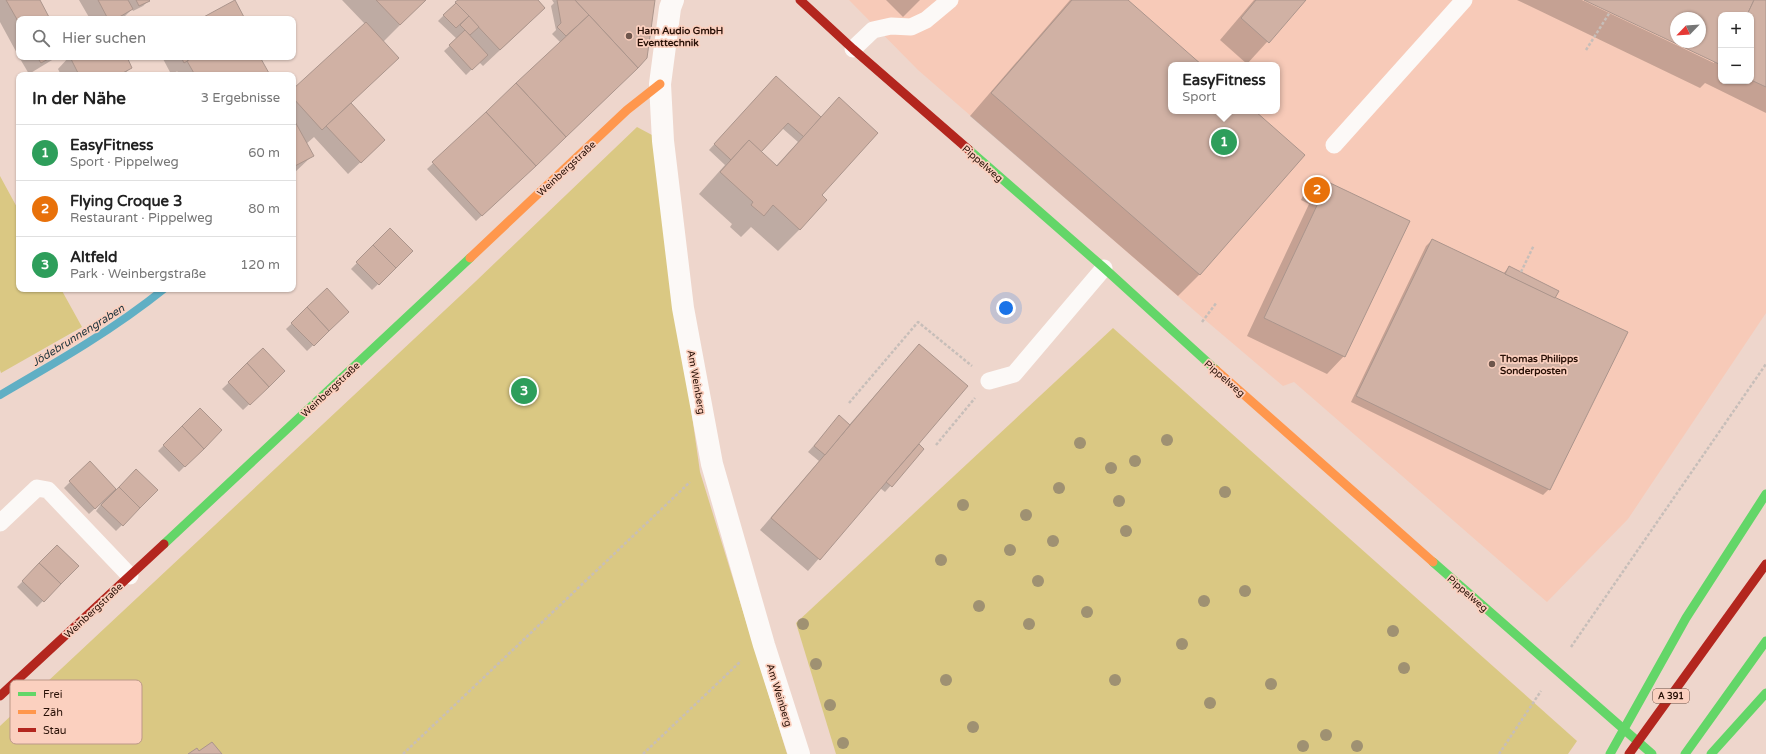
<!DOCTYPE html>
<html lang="de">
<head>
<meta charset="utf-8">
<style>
	:root { --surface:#fff; --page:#f2f2f2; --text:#222; --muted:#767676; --line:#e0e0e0; --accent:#2563eb }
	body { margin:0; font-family:"Varela Round",sans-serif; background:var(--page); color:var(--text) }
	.controls { position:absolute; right:12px; top:12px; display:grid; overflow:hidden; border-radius:8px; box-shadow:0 1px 3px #0004 }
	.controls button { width:36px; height:36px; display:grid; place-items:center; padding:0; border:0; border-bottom:1px solid var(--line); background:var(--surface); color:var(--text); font:20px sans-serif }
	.compass { position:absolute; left:1670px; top:12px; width:36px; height:36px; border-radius:50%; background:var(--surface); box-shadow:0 1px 3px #0004; rotate:245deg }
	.you { position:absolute; left:1006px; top:308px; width:14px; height:14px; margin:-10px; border:3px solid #fff; border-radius:50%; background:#1a73e8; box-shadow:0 0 0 6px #1a73e833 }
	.badge { display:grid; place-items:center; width:26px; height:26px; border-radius:50%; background:var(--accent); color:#fff; font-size:13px; font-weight:700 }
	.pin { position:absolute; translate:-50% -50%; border:2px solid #fff; box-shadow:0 1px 4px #0006 }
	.popup { position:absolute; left:1168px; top:62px; width:112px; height:52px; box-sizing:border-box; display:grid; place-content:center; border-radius:8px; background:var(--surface); filter:drop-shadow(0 1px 3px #0005); font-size:13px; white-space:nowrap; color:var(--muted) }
	.popup b { font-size:15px; color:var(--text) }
	.popup::after { content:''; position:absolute; left:50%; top:100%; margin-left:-8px; border:8px solid transparent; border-top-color:var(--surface) }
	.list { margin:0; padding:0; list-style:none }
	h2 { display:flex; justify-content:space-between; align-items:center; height:52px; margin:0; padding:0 16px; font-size:17px }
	h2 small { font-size:13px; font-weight:400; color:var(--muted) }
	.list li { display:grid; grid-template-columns:26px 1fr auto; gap:12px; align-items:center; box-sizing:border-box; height:56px; padding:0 16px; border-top:1px solid var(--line) }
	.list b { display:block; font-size:15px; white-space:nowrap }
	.list p { margin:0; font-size:13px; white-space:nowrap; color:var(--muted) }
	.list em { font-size:13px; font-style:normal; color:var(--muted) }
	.icon { flex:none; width:22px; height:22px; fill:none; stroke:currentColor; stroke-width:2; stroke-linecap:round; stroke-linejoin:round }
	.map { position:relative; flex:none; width:1766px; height:754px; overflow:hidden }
	.search { position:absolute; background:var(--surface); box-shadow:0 1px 3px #0004; left:16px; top:16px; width:280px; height:44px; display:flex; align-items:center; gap:10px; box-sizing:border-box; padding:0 14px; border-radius:8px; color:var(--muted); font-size:15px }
	.panel { position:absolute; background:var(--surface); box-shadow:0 1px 3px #0004; left:16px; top:72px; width:280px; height:220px; border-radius:8px }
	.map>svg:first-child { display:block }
</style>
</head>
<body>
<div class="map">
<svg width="1766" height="754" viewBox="0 0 1766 754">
	<rect width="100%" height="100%" fill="#eed6cc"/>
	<!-- built -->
	<path fill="#f7cab8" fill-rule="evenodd" d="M849,0H1766V313L1628,519L1547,602L1294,382L1283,386L1204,319L918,70ZM1721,15H1751V81H1721ZM1676,18H1700V42H1676ZM1171,65H1277V111H1171Z"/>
	<!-- green -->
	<g fill="#dac883">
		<path d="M637,127L652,135L700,472L787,754H0V726L475,282Z"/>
		<path d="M0,176L19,211V289H61L82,327L1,373L0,370Z"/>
		<path d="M1113,328L1577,741L1568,754H836L796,623Z"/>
	</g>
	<!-- shadow -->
	<g fill="#0003" fill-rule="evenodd">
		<path d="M0,0H39L49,19H19V57L0,22Z"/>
		<path d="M79,0H148V1L143,6L133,11L132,9L122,19H90Z"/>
		<path d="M342,0H425L383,42L398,58L350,103L384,140L348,174L314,137L306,144L312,156L293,174V90L365,24Z"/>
		<path d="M459,0H537L527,25L483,66L479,62L466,75L444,51L457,39L438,21Z"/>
		<path d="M552,0H654L553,149L476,221L427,169L561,43L552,34L556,30L551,6L554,3Z"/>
		<path d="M886,0H920L903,17Z"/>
		<path d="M1070,0H1126L1201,65H1171V111H1254L1304,155L1199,275L1178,296L970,116Z"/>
		<path d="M1254,0H1305L1247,64L1220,40Z"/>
		<path d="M1517,0H1582L1714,63V61L1586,0H1766V113L1705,83L1700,88ZM1721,15H1751V81H1721ZM1676,18H1700V42H1676Z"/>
		<path d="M19,57H57L29,74Z"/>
		<path d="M69,57H125L131,67L124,75H61L58,69Z"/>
		<path d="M162,57H259L269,75H174L178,71L171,74Z"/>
		<path d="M770,83L820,118L839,99L821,195L800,229L778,251L751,227L741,237L730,227L732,224L699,194L725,165L709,150ZM782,128L798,142L776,166L760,152Z"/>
		<path d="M1315,177L1328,183L1344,356L1327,374L1247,336L1309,204L1301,200L1309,183Z"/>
		<path d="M390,229L412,251L372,290L351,269Z"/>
		<path d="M1432,240L1503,274L1509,267L1554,299L1549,489L1543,495L1351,402L1426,246Z"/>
		<path d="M327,290L348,312L307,351L286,329Z"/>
		<path d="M919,345L915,447L923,449L885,492L880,488L808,571L760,530L819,461L808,452L834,423L849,425Z"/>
		<path d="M263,350L284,371L243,410L222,389Z"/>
		<path d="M200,409L221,430L179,472L158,451Z"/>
		<path d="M90,462L116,490H157L116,531L96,511L104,500L89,514L64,488Z"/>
		<path d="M57,547L77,566L37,607L17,587Z"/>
	</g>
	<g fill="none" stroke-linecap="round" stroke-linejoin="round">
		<!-- stream -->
		<path stroke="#60afc4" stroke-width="8" d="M0,395C57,362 113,330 164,289"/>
	</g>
	<!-- building -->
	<g fill="#d0b1a4" stroke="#ab958c" fill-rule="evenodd">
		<path d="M6,0H40L50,19H19V23Z"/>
		<path d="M98,0H128L133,9L116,19H108Z"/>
		<path d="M136,0H149L150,1L139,6Z"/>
		<path d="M235,0L245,19H200Z"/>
		<path d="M376,0H426L400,25Z"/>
		<path d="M458,0H538L545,8L500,50L455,2Z"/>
		<path d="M557,0H575L589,15L566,36L557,27L561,23Z"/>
		<path d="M575,0H655L647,58L638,68Z"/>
		<path d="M1072,0H1128L1202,65H1171V111H1255L1305,155L1200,275L991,93Z"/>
		<path d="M1256,0H1306L1269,43L1241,18Z"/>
		<path d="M1584,0H1754L1747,15H1721V65ZM1676,18H1700V42H1676Z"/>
		<path d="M1754,0H1766V87L1751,80V15H1747Z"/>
		<path d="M456,3L469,16L456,28L443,15Z"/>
		<path d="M589,15L638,68L566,137L516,83Z"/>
		<path d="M469,16L479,27L470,35L460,25Z"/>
		<path d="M366,22L399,58L322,130L293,98V89Z"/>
		<path d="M465,30L488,55L472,70L449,45Z"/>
		<path d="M37,57H52L41,63Z"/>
		<path d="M70,57H127L132,68L119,75H79Z"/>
		<path d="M181,57H194L184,63Z"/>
		<path d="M194,57H260L270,75H195L187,61Z"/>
		<path d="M776,76L821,117L804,137L788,123L761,152L749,140L731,160L714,144Z"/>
		<path d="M516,83L566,137L536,166L486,112Z"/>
		<path d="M839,97L878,133L822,195L827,200L800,230L773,205L764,216L751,205L753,202L720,172L749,140L777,166Z"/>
		<path d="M351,103L385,140L361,163L326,126Z"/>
		<path d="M486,112L536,166L482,216L432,162Z"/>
		<path d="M293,118L314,156L293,167Z"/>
		<path d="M1314,176L1328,182L1319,201L1306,194Z"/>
		<path d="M1328,182L1410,221L1345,357L1264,318Z"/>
		<path d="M390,228L413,251L396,268L373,245Z"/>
		<path d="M1432,239L1628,332L1550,490L1356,396Z"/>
		<path d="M373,245L396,268L379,285L356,262Z"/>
		<path d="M1509,266L1559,291L1555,298L1505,274Z"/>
		<path d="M327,288L349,312L329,331L307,307Z"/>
		<path d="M307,307L329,331L314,346L291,323Z"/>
		<path d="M919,344L968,386L820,560L771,518Z"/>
		<path d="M263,348L285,371L269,387L247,363Z"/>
		<path d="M247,363L269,387L250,405L228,382Z"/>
		<path d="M200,408L222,430L204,449L182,426Z"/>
		<path d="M839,415L850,425L825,455L814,446Z"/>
		<path d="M182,426L204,449L185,467L163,445Z"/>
		<path d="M919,444L924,449L892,487L886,482Z"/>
		<path d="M90,461L116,489L95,509L69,481Z"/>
		<path d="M136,469L158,490L140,508L119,487Z"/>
		<path d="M119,487L140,508L123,526L101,505Z"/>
		<path d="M57,545L79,566L61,584L39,563Z"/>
		<path d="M39,563L61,584L44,602L22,581Z"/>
		<path d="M212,742L222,754H188L197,748L199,751Z"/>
	</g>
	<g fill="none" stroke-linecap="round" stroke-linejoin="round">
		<!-- path -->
		<g stroke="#c7beb9" stroke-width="2.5" stroke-dasharray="3 2" stroke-linecap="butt">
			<path d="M1586,50L1610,12"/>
			<path d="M1521,272L1534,245"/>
			<path d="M1202,322L1217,302"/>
			<path d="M849,403L918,322L972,366"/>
			<path d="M936,445L975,398"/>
			<path d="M1571,647L1766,364"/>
			<path d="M403,754L690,482"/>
			<path d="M643,754L741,661"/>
			<path d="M1499,754L1541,691"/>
		</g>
		<!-- lane -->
		<g stroke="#fcf9f7" stroke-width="17">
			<path d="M853,49L873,30L891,26L911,27L926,20L950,0"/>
			<path d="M1334,145L1464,0"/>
			<path d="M989,381L1014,374L1104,268"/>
			<path d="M0,523L37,488L48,490L130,576"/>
		</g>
		<!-- street -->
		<path stroke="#fcf9f7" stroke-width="22" d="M673,0L670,8L660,84L663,141L683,308L712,464L764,645L799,754"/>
		<!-- fast -->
		<g stroke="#63d668" stroke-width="9">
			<path d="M969,150L1104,268L1216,370"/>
			<path d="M164,544L470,258"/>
			<path d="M1433,562L1652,754"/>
			<path d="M1610,754L1686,618L1766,494"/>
			<path d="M1685,754L1766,641"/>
			<path d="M1711,754L1766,693"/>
		</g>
		<!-- slow -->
		<g stroke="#ff974d" stroke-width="9">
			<path d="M470,258L627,110L660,84"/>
			<path d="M1216,370L1433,562"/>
		</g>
		<!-- jam -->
		<g stroke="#b3261e" stroke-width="9">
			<path d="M800,0L853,49L969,150"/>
			<path d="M0,696L164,544"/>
			<path d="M1629,754L1766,564"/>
		</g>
	</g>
	<!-- trees -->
	<g fill="#9f9172">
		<circle cx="1167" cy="440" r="6"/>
		<circle cx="1080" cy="443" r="6"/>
		<circle cx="1135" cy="461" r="6"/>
		<circle cx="1111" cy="468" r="6"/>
		<circle cx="1059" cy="488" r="6"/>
		<circle cx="1225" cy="492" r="6"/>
		<circle cx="1119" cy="501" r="6"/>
		<circle cx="963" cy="505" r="6"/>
		<circle cx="1026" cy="515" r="6"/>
		<circle cx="1126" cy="531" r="6"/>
		<circle cx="1053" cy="541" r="6"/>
		<circle cx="1010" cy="550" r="6"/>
		<circle cx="941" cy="560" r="6"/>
		<circle cx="1038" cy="581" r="6"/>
		<circle cx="1245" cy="591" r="6"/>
		<circle cx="1204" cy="601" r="6"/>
		<circle cx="979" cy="606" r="6"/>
		<circle cx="1087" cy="612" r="6"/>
		<circle cx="803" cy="624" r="6"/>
		<circle cx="1029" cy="624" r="6"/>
		<circle cx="1393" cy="631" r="6"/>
		<circle cx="1182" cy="644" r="6"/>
		<circle cx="816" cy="664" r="6"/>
		<circle cx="1404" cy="668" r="6"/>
		<circle cx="946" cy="680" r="6"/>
		<circle cx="1115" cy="680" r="6"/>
		<circle cx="1271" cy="684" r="6"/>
		<circle cx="1210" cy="703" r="6"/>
		<circle cx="830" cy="705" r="6"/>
		<circle cx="973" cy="727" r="6"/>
		<circle cx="1326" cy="735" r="6"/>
		<circle cx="843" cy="743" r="6"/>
		<circle cx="1303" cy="746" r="6"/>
		<circle cx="1357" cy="746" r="6"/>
	</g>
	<!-- markers -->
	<g fill="#6e564c" stroke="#fbd0bf" stroke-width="1.5">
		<circle cx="629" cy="36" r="4"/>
		<circle cx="1492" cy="364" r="4"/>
	</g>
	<g text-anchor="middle" stroke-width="3.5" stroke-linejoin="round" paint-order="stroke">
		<!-- shield labels -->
		<rect fill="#fbd0bf" stroke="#684a3e" stroke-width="1" x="1653" y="689" width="36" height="14" rx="3"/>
		<g font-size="9" font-weight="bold" fill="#291107">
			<text x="1671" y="699">A 391</text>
		</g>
		<!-- poi labels -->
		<g font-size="10" font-weight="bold" fill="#291107" stroke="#fbd0bf" text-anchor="start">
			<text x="637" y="34">Ham Audio GmbH<tspan x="637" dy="12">Eventtechnik</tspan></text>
			<text x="1500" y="362">Thomas Philipps<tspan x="1500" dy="12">Sonderposten</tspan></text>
		</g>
		<!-- street labels -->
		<g font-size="10" fill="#291107" stroke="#fbd0bf">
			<text transform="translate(983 163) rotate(41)" y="4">Pippelweg</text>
			<text transform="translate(566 168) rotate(-43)" y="4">Weinbergstraße</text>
			<text transform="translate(1225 378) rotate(41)" y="4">Pippelweg</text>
			<text transform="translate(697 382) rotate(80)" y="4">Am Weinberg</text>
			<text transform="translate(330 389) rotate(-43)" y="4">Weinbergstraße</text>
			<text transform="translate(1468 593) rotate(41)" y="4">Pippelweg</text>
			<text transform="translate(93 610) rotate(-43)" y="4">Weinbergstraße</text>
			<text transform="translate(780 695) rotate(73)" y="4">Am Weinberg</text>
		</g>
		<!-- water labels -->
		<g font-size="11" font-style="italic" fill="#1a323b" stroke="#fbd0bf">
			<text transform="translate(78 335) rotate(-32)" y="4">Jödebrunnengraben</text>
		</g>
	</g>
	<!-- legend -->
	<rect x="10" y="680" width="132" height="64" rx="6" fill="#fbd0bf" stroke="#bc9788" stroke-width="1"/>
	<rect x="18" y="692" width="18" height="4" fill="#63d668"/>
	<rect x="18" y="710" width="18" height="4" fill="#ff974d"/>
	<rect x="18" y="728" width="18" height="4" fill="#b3261e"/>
	<g font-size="11" fill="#291107">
		<text x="43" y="698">Frei</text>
		<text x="43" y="716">Zäh</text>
		<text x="43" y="734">Stau</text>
	</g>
</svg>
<div class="controls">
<button>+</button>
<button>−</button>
</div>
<svg class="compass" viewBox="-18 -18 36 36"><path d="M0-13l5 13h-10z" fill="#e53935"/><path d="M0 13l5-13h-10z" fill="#767676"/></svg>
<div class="you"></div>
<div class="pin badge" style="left:1224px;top:142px;background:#2e9e5b">1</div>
<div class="popup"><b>EasyFitness</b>Sport</div>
<div class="pin badge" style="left:1317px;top:190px;background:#e8710a">2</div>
<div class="pin badge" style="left:524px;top:391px;background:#2e9e5b">3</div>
<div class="search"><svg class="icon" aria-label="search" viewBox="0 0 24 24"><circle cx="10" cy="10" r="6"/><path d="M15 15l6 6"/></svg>Hier suchen</div>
<section class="panel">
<h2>In der Nähe<small>3 Ergebnisse</small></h2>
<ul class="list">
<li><span class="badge" style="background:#2e9e5b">1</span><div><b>EasyFitness</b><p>Sport · Pippelweg</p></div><em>60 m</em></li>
<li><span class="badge" style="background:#e8710a">2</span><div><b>Flying Croque 3</b><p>Restaurant · Pippelweg</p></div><em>80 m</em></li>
<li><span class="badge" style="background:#2e9e5b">3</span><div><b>Altfeld</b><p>Park · Weinbergstraße</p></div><em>120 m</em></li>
</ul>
</section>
</div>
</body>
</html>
